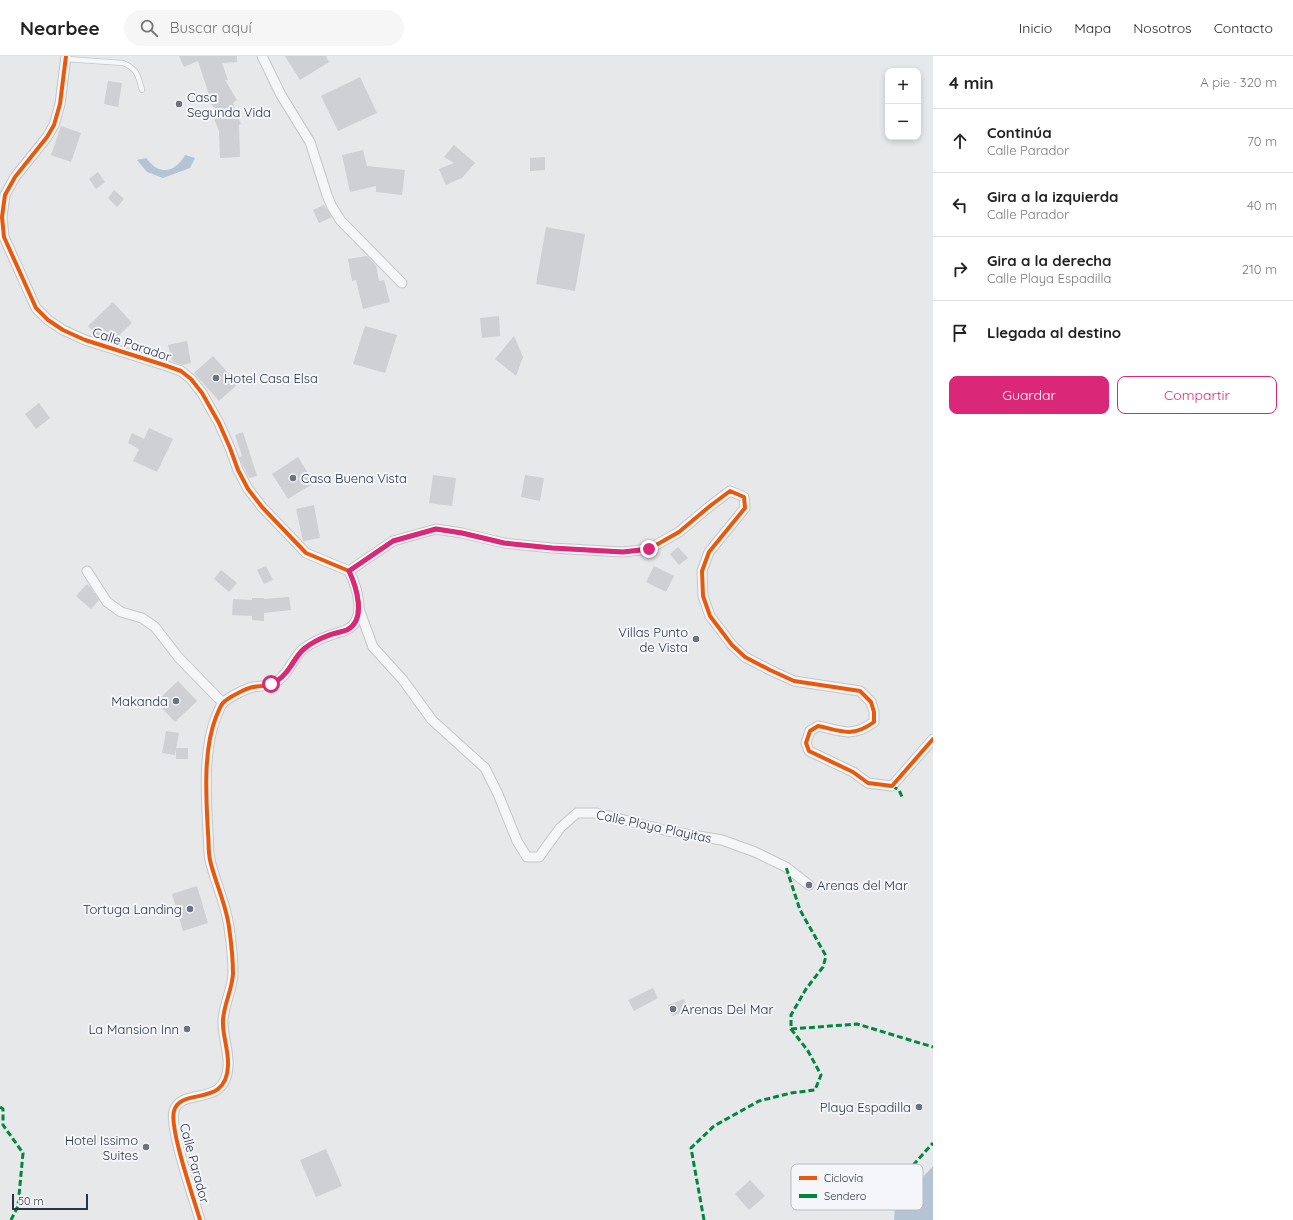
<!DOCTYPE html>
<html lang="es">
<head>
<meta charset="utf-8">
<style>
	:root { --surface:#fff; --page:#f6f6f6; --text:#222; --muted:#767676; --line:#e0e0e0; --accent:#db2777 }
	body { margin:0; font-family:Quicksand,sans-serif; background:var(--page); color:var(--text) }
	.controls { position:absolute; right:12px; top:12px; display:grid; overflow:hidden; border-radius:8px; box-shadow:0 2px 6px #0003 }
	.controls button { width:36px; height:36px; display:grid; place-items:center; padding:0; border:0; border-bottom:1px solid var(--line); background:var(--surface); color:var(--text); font:20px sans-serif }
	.scale { position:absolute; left:12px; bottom:10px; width:76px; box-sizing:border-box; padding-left:4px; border:2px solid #2b3445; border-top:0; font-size:11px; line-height:14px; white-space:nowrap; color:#2b3445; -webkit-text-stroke:3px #f4f6f9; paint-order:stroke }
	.stop { position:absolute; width:12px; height:12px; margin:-9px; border:3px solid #db2777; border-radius:50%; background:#fff }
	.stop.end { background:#db2777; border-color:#fff; box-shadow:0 1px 4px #0008 }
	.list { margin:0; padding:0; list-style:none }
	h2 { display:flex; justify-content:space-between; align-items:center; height:52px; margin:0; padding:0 16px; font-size:17px }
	h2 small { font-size:13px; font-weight:400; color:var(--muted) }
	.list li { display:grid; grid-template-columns:26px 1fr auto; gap:12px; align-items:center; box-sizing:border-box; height:64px; padding:0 16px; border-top:1px solid var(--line) }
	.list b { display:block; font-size:15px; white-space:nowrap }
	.list p { margin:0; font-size:13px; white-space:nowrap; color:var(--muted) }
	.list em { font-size:13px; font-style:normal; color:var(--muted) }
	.actions { display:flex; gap:8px; padding:12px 16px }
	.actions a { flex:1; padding:9px 0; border:1px solid var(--accent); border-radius:8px; text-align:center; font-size:14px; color:var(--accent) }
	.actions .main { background:var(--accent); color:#fff }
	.icon { flex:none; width:22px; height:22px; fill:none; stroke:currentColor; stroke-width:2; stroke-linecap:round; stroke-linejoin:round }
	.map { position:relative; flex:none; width:933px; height:1164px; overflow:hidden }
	header { display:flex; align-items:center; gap:24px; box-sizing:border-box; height:56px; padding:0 20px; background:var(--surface); border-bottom:1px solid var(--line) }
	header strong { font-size:19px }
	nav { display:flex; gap:22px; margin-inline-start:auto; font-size:14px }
	.search { width:280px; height:36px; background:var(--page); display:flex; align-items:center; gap:10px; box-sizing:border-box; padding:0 14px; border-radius:22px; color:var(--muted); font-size:15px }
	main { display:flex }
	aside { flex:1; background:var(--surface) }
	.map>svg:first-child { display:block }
</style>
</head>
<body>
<header>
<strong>Nearbee</strong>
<div class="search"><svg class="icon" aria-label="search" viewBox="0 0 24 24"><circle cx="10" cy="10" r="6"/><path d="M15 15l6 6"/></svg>Buscar aquí</div>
<nav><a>Inicio</a><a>Mapa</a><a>Nosotros</a><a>Contacto</a></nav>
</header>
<main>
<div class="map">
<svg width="933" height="1164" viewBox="0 0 933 1164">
	<rect width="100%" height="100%" fill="#e6e8ea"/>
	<!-- water -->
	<g fill="#b4c4d5">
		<path d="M185,99L195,102L190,112L163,122L147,116L137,104L146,102C149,105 152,109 155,111C168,119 179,110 185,99Z"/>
		<path d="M933,1110V1164H894L895,1152Z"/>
	</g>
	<!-- building -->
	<g fill="#ced0d3">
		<path d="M179,0H237V6L222,7L228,24H225L237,44L233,47L241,68L239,69L240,101L220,102L219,75L213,60L218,59L207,40L209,39L198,5L184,11Z"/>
		<path d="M285,0H326L329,6L300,24Z"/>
		<path d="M360,21L377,57L338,75L321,40Z"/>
		<path d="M108,25L122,27L118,51L104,48Z"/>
		<path d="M61,70L81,77L71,106L51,99Z"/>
		<path d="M454,89L475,107L462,122L446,129L439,113L454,107L444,101Z"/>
		<path d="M363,94L367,110L405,114L402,139L376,136V130L350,136L342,99Z"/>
		<path d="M545,101V114L530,115V102Z"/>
		<path d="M98,116L105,126L96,133L89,123Z"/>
		<path d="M114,134L124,143L117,151L108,142Z"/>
		<path d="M324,149L332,161L319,167L313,154Z"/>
		<path d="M546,171L585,178L575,235L536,228Z"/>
		<path d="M367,200L376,209L379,225L384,224L390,246L363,253L356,224L352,225L348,203Z"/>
		<path d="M113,246L132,267L112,286L99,282L88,270Z"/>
		<path d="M499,260L500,280L482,282L480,262Z"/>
		<path d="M365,270L397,279L385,317L353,308Z"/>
		<path d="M514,280L523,301L516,320L495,303Z"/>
		<path d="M187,285L191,307L182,309L172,305L168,289Z"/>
		<path d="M213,300L238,328L219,345L194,317Z"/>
		<path d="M39,347L50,362L36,373L25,358Z"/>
		<path d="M149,372L173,383L157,416L133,405L139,393L128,387L132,377L144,383Z"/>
		<path d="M243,376L257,420L249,422L239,401L242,400L235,379Z"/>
		<path d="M298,401L314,427L288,443L272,418Z"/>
		<path d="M433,419L456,422L452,450L429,447Z"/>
		<path d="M525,419L544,422L540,445L521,441Z"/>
		<path d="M314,449L320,482L303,485L296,453Z"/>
		<path d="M678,491L688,502L679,509L670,498Z"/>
		<path d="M266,510L273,524L264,528L257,514Z"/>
		<path d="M654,510L674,520L666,536L646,526Z"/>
		<path d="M221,514L237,527L229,536L214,523Z"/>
		<path d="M87,528L91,532L99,544L91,553L76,540Z"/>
		<path d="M289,541L291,554L264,557V565L252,564V560L232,559L233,543L252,544V542H264V543Z"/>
		<path d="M178,625L197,645L175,666L156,646Z"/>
		<path d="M166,675L179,677L175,699L162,697Z"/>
		<rect x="176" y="692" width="12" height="11"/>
		<path d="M197,830L208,867L183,875L172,838Z"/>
		<path d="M653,932L658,942L634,955L628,944Z"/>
		<path d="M684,943L688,953L673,960L668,949Z"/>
		<path d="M326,1093L342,1130L316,1141L300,1104Z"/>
		<path d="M750,1124L765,1140L749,1154L735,1138Z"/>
	</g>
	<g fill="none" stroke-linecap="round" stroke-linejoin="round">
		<!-- lane casing -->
		<g stroke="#c4c6c8" stroke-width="6">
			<path id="lane" d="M66,3L123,7C138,13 138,20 142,34"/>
		</g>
		<!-- street casing -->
		<g stroke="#c4c6c8" stroke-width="11">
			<g id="street">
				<path d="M66,0L60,48L54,69L47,81L15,121L5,139L2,161L4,181L36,252L48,264L63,274L85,284L164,309L181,315L191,323L202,337L219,367L230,392L238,414L248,433L262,451L306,497L349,515C357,531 368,564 346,574C341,576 336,577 331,579C322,582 311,587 303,593C291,604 288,621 272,628C267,630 260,630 253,631C247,632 227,642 223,647C220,650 218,657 216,661C203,694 206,741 208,777C209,786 208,795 210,804C215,826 226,848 229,871C231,885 233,905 233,918C232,934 224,948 223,964C222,979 229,994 228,1010C226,1053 181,1030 174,1055C169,1072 194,1143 200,1164"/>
				<path d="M262,0L281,39L310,86L327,139L332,151L341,165L402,227"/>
				<path d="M87,515L107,546L121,556L142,562L155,571L179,602L223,647"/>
				<path d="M349,515L393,485L436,473L462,477L504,487L552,492L623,496L649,493L679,476L710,450L730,435L744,441L745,452L709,496L702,515L703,540L710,560L732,589L745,601L770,614L794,625L860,635L871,646L874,656V666C852,682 842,675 818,670L810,675L806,687L809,695L853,716L868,727L892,730L933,683"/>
				<path d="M359,553L373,591L403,624L432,664L485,712L498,738L517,785L527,801H539L560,772L577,757H597L668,775L722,784L755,796L786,811L809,829"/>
			</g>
		</g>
		<!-- lane -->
		<use href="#lane" stroke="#f5f6f7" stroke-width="4.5"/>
		<!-- street -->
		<use href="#street" stroke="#f5f6f7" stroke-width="9"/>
		<!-- quiet -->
		<g stroke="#00873e" stroke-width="3" stroke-dasharray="6 3" stroke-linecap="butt">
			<path d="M892,730L899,734L903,743"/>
			<path d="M791,973L857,968L933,991"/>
			<path d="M0,1051L3,1053V1069L23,1097L18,1150L11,1164"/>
			<path d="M889,1136L933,1087"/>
			<path d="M704,1164L691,1092L714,1070L759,1045L791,1037L815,1034L821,1019L808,995L791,973V959L806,933L823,911L826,900L800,854L786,811"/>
		</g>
		<!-- cycleway casing -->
		<g stroke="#f4f6f9" stroke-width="6">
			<g id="cycleway">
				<path d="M66,0L60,48L54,69L47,81L15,121L5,139L2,161L4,181L36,252L48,264L63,274L85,284L164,309L181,315L191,323L202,337L219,367L230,392L238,414L248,433L262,451L306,497L349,515C357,531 368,564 346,574C341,576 336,577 331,579C322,582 311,587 303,593C291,604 288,621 272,628C267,630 260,630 253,631C247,632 227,642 223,647C220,650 218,657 216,661C203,694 206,741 208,777C209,786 208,795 210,804C215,826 226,848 229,871C231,885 233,905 233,918C232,934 224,948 223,964C222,979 229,994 228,1010C226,1053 181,1030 174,1055C169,1072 194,1143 200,1164"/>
				<path d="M349,515L393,485L436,473L462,477L504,487L552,492L623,496L649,493L679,476L710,450L730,435L744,441L745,452L709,496L702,515L703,540L710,560L732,589L745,601L770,614L794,625L860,635L871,646L874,656V666C852,682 842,675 818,670L810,675L806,687L809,695L853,716L868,727L892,730L933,683"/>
			</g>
		</g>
		<!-- cycleway -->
		<use href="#cycleway" stroke="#e8590c" stroke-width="4"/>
	</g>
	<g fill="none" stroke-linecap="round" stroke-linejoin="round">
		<!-- route -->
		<path stroke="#db2777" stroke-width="5" d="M271,628C280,624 286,618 291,610C295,604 299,597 304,593C311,587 321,582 329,579C335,577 341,576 347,574C367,564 356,530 349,515L393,485L436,473L462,477L504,487L552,492L623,496L649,493"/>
	</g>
	<!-- markers -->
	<g fill="#6c737f" stroke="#f4f6f9" stroke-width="1.5">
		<circle cx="179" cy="48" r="4"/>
		<circle cx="216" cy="322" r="4"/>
		<circle cx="293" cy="422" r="4"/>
		<circle cx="696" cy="583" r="4"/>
		<circle cx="176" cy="645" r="4"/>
		<circle cx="809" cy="829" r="4"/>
		<circle cx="190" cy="853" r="4"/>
		<circle cx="673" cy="953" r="4"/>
		<circle cx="187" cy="973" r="4"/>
		<circle cx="919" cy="1051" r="4"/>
		<circle cx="146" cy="1091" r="4"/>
	</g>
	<g text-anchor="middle" stroke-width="4" stroke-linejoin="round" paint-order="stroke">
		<!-- poi labels -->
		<g font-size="13" fill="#2b3445" stroke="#f4f6f9" text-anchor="end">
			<text x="187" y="46" text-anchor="start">Casa<tspan x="187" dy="15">Segunda Vida</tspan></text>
			<text x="224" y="327" text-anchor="start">Hotel Casa Elsa</text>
			<text x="301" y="427" text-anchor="start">Casa Buena Vista</text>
			<text x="688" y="581">Villas Punto<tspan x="688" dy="15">de Vista</tspan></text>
			<text x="168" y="650">Makanda</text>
			<text x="817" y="834" text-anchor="start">Arenas del Mar</text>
			<text x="182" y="858">Tortuga Landing</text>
			<text x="681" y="958" text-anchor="start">Arenas Del Mar</text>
			<text x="179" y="978">La Mansion Inn</text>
			<text x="911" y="1056">Playa Espadilla</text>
			<text x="138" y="1089">Hotel Issimo<tspan x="138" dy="15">Suites</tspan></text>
		</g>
		<!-- street labels -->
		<g font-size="13" fill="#2b3445" stroke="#f4f6f9">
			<text transform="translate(132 288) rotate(18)" y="5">Calle Parador</text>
			<text transform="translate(654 770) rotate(12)" y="5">Calle Playa Playitas</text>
			<text transform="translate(195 1107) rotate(75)" y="5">Calle Parador</text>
		</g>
	</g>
	<!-- legend -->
	<rect x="791" y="1108" width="132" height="46" rx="6" fill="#f4f6f9" stroke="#b8bcc3" stroke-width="1"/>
	<rect x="799" y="1120" width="18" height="4" fill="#e8590c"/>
	<rect x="799" y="1138" width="18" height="4" fill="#00873e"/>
	<g font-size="11" fill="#2b3445">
		<text x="824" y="1126">Ciclovía</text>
		<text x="824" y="1144">Sendero</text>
	</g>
</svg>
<div class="controls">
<button>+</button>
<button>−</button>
</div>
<div class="scale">50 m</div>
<div class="stop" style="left:271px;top:628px"></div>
<div class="stop end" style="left:649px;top:493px"></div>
</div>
<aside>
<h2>4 min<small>A pie · 320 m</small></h2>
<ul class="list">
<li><svg class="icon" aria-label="ahead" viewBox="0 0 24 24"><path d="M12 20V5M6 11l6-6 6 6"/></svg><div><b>Continúa</b><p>Calle Parador</p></div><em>70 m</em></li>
<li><svg class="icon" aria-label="left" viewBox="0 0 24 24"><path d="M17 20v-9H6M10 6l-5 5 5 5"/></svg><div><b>Gira a la izquierda</b><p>Calle Parador</p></div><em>40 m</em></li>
<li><svg class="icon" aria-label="right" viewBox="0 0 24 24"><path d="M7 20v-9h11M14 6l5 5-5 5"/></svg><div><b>Gira a la derecha</b><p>Calle Playa Espadilla</p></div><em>210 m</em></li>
<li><svg class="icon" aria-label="arrive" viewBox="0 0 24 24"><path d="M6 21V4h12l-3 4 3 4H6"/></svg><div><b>Llegada al destino</b></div></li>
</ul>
<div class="actions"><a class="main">Guardar</a><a>Compartir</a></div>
</aside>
</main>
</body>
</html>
